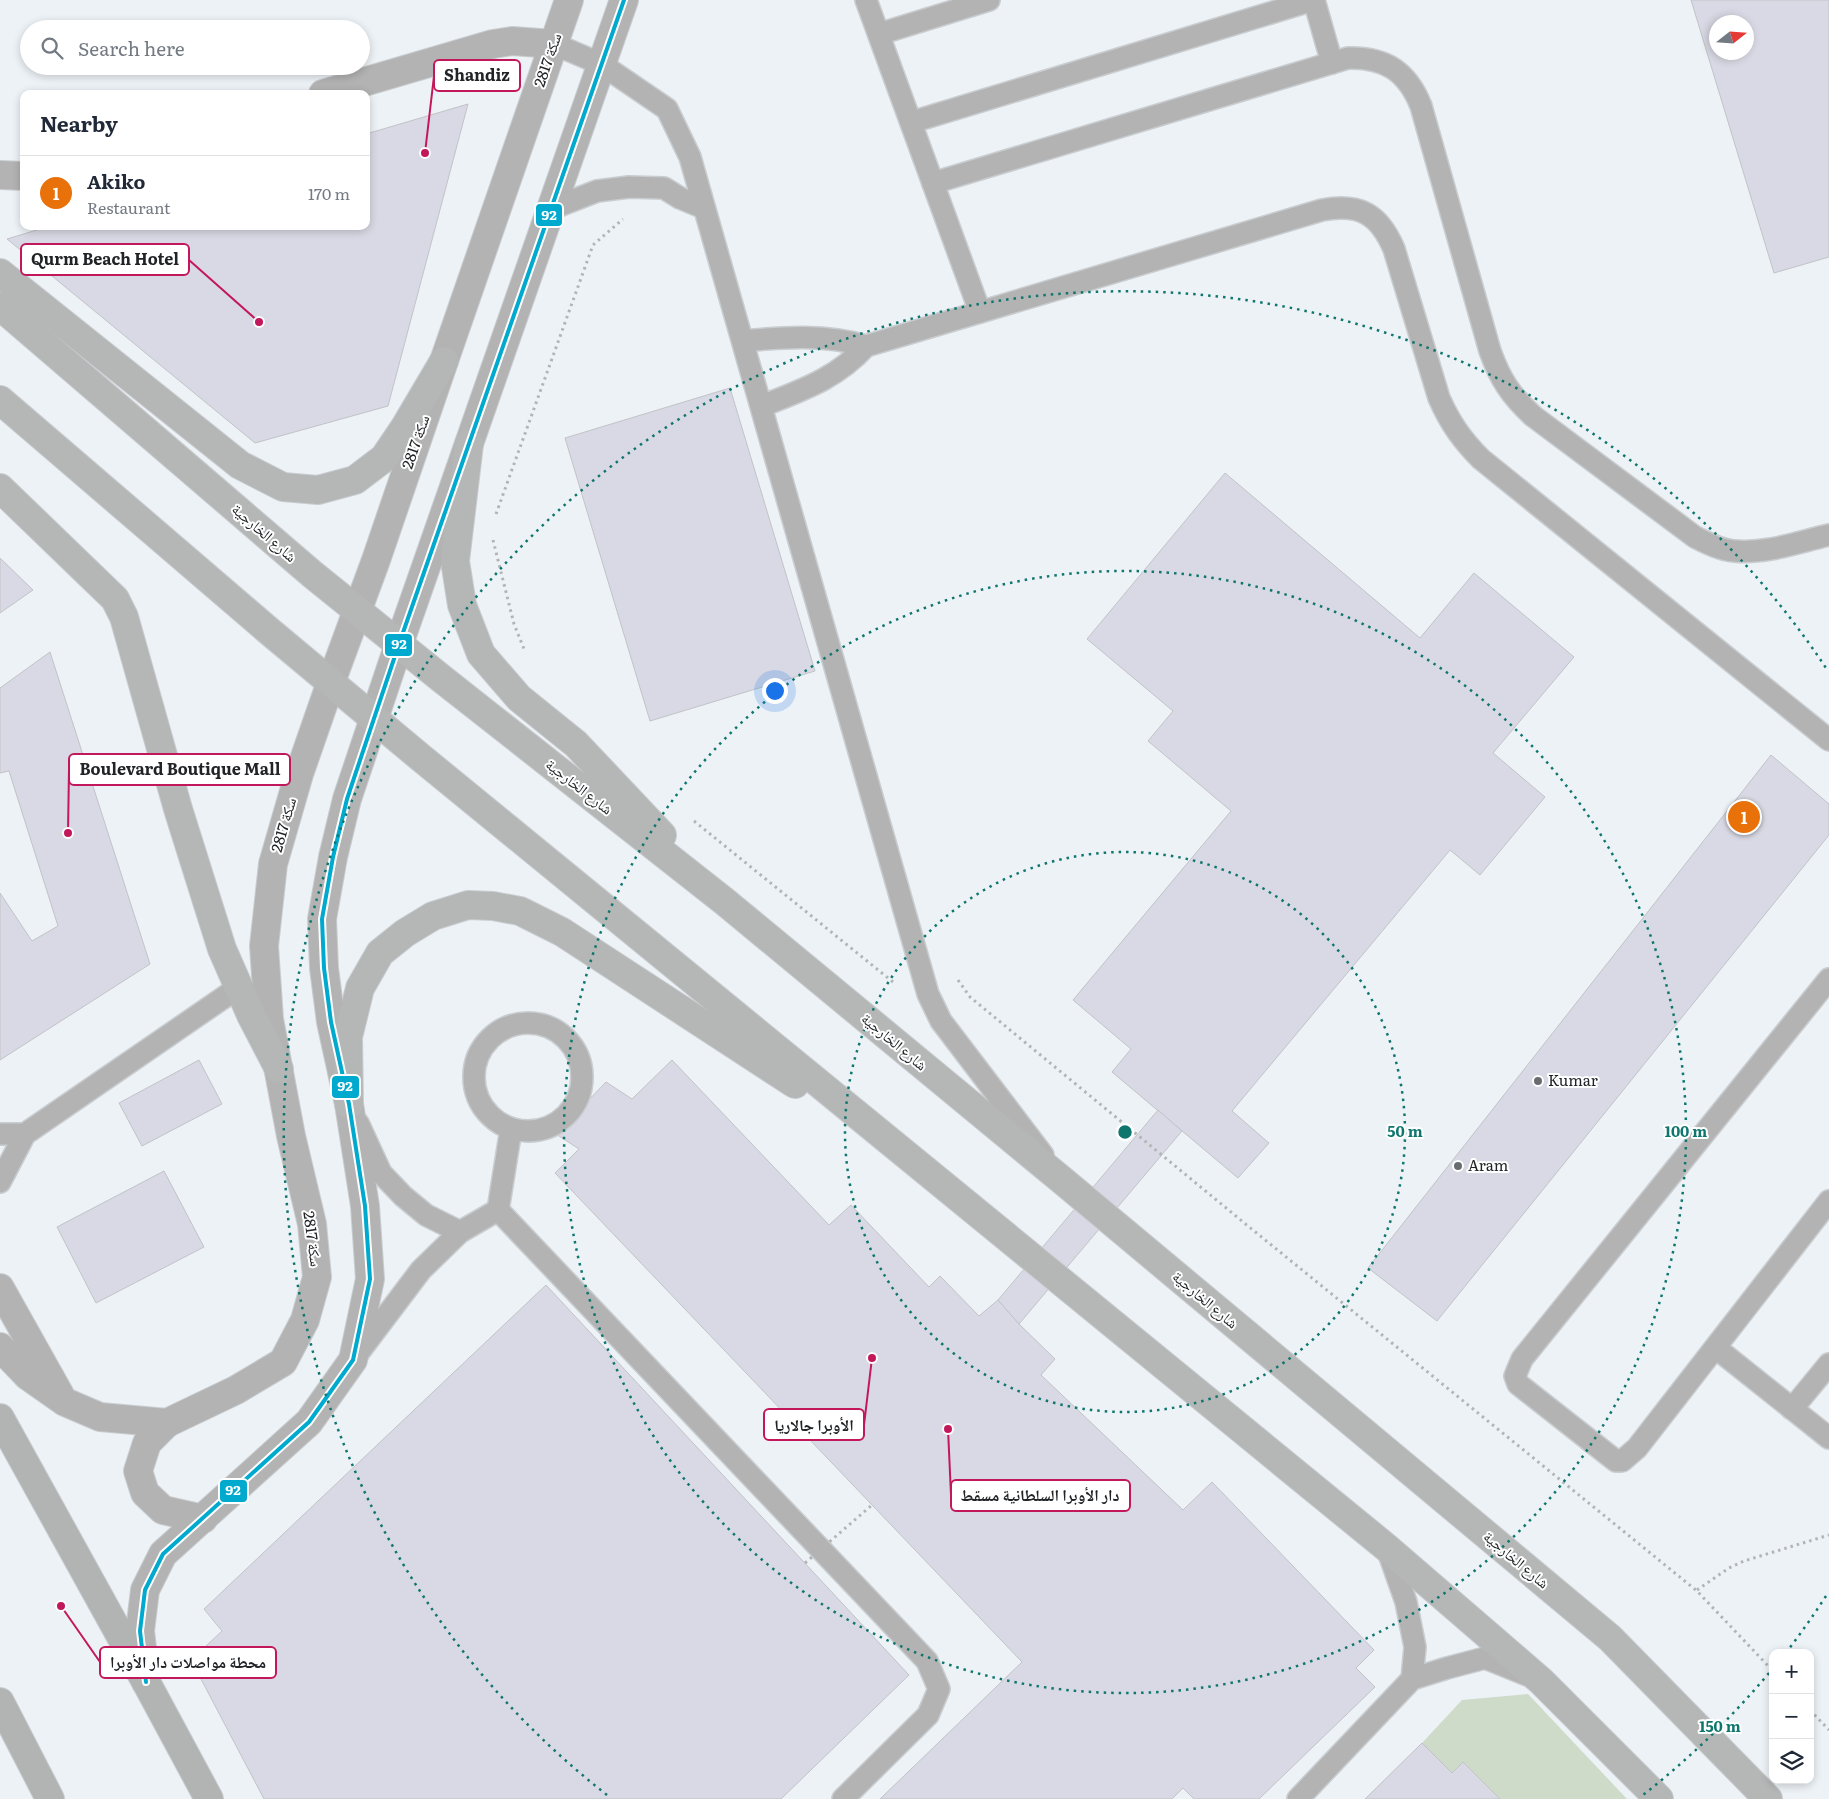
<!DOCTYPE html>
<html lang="en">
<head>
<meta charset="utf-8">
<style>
	:root { --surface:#fff; --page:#f6f6f7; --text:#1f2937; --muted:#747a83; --line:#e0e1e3; --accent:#db2777 }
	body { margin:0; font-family:Literata,"Noto Naskh Arabic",serif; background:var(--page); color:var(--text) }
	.controls { position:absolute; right:15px; bottom:15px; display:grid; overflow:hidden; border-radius:10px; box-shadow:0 2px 8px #0003 }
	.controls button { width:45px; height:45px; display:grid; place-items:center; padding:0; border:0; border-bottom:1px solid var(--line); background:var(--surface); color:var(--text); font:25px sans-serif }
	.compass { position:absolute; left:1709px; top:15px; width:45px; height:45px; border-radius:50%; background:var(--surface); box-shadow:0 2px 8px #0003; rotate:73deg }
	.you { position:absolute; left:774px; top:690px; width:18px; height:18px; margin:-12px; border:4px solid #fff; border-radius:50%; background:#1a73e8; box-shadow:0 0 0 8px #1a73e833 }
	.badge { display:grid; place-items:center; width:32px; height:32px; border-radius:50%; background:var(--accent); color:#fff; font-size:16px; font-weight:700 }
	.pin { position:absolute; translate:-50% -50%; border:2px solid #fff; box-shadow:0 1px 5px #0006 }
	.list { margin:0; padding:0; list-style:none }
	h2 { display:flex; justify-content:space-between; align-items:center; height:65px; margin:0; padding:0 20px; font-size:21px }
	h2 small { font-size:16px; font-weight:400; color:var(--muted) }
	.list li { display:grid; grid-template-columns:32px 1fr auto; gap:15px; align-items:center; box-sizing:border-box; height:75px; padding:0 20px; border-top:1px solid var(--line) }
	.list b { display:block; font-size:19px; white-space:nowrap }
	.list p { margin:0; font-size:16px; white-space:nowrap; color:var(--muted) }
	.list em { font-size:16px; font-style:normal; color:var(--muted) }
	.icon { flex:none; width:28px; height:28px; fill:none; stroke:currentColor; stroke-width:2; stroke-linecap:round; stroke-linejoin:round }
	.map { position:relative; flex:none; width:1829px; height:1799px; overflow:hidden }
	.search { position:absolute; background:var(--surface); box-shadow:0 2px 8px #0003; left:20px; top:20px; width:350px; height:55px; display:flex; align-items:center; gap:12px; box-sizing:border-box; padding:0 18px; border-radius:28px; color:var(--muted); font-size:19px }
	.panel { position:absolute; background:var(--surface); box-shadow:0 2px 8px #0003; left:20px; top:90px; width:350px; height:140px; border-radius:10px }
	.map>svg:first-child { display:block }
</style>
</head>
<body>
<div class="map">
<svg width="1829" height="1799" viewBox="0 0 1829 1799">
	<rect width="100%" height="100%" fill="#edf2f6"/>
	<!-- green -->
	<path fill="#cfdbc9" d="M1528,1694L1627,1799H1500L1463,1762L1452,1773L1422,1743L1462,1700Z"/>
	<!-- building -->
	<g fill="#d8d9e4" stroke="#c1c3c7" fill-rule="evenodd">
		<path d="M1691,0H1829V257L1774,273ZM1716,22H1746V52H1716Z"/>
		<path d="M468,104L388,406L255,443L7,239L50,226H366V134Z"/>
		<path d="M730,388L815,671L650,721L565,438Z"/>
		<path d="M1225,473L1420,638L1474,573L1574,657L1493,753L1545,797L1480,875L1450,850L1232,1111L1269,1143L1238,1178L1112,1072L1131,1049L1073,1000L1231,811L1148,741L1173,711L1087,639Z"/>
		<path d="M0,558L33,590L0,613Z"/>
		<path d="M50,652L150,964L0,1060V893L32,941L58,926L9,771L0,773V688Z"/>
		<path d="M1771,755L1829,804V835L1437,1321L1368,1268Z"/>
		<path d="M199,1060L222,1104L142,1146L119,1103Z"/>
		<path d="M672,1060L829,1225L851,1205L929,1287L940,1276L979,1316L998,1300L1019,1324L1055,1359L1041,1375L1183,1510L1212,1482L1374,1650L1356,1668L1375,1687L1259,1799H1194L1183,1788L1172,1799H880L1022,1662L555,1173L579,1149L556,1134L606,1082L632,1099Z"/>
		<path d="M1158,1110L1182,1131L1019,1324L998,1300Z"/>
		<path d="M164,1171L204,1247L96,1303L57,1227Z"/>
		<path d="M546,1285L909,1675L781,1799H264L191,1660L222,1631L204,1609Z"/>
		<path d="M1422,1743L1452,1773L1463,1762L1500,1799H1365Z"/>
	</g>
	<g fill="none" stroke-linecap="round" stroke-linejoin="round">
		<!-- service casing -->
		<g stroke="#c9cdd0" stroke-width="24">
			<g id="service">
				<path d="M866,0L980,312"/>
				<path d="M1314,0L1332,63"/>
				<path d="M879,34L989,0"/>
				<path d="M554,44L601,64L667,109L690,157L928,994L941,1021L1043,1155"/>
				<path d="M912,122L1313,0"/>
				<path d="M933,183L1348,58C1385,57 1407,71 1421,106L1490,351C1500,379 1511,396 1533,416L1695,537C1707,543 1720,550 1734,551C1766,554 1799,542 1829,535"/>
				<path d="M551,209L597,191L629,187L664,188L680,198L704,208"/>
				<path d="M743,341C784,337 826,334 866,346"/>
				<path d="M762,406C802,390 836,379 866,346L1322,210C1360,203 1379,214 1394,249L1439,398C1450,423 1462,440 1481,459L1829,740"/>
				<path d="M1829,979L1522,1359L1515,1376L1518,1384L1616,1461H1622L1637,1448L1829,1201"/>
				<circle cx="528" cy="1077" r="54"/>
				<path d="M358,1123L381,1173L403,1196L426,1215L460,1232"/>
				<path d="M0,1134H25"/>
				<path d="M0,1182L25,1134L239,987"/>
				<path d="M498,1210L927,1661L939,1689L928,1715L843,1799"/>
				<path d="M1716,1348L1829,1438"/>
				<path d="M356,1356L421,1270L460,1232L498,1210L511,1129"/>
				<path d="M1792,1409L1829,1364"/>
				<path d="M1387,1548L1406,1602L1415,1647L1412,1679"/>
				<path d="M1298,1799L1412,1679L1447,1668L1485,1658L1527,1675"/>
			</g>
		</g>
		<!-- minor casing -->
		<g stroke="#c9cdd0" stroke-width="30">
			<g id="minor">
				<path d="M323,94L493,44L512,41L554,44"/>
				<path d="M0,175L24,176"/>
			</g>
		</g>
		<!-- tertiary casing -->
		<g stroke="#c9cdd0" stroke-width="30">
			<g id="tertiary">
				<path d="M0,1288L60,1395"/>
				<path d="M0,1347L28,1376L65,1402L100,1417L167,1423L236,1390L283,1362L305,1320L317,1277L312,1224L291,1136L269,1019L264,946L273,864L299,774L331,682L376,560L444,361L569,0"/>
				<path d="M167,1423L147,1443L138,1471L145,1493L163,1510L203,1519"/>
				<path d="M146,1682L140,1631L145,1590L163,1554L309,1422L353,1360L370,1279L365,1206L349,1104L331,1022L324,968L322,919L333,857L347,799L399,644L624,0"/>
			</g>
		</g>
		<!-- primary casing -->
		<g stroke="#c9cdd0" stroke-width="30">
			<g id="primary">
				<path d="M0,273L240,465L283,487L318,490L355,480L384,458L405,427L444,361"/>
				<path d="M0,306L312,574L442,679L724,901L1063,1181L1610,1638L1768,1799"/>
				<path d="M0,400L269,631L420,757L1387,1548L1541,1681L1659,1799"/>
				<path d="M469,444L455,561L462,605L481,654L519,698L576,744L662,835"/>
				<path d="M0,488L115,599L124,617L178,809L222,949L251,1015L279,1069"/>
				<path d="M349,1104L348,1037L360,988L380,953L405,933L433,916L468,905L493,906L520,911L562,932L795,1084"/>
			</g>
		</g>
		<!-- trunk casing -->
		<g stroke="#c9cdd0" stroke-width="30">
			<g id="trunk">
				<path d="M0,1418L146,1682L209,1799"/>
				<path d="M0,1702L50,1799"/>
			</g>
		</g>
		<!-- path -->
		<g stroke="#b2b5b5" stroke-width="3" stroke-dasharray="2.5 4" stroke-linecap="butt">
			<path d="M496,514L593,245L623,219"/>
			<path d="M493,540L514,624L524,649"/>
			<path d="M694,821L893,982"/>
			<path d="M958,980L970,997L1248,1226L1697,1591L1773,1671"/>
			<path d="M1697,1590L1729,1568L1744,1561L1829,1535"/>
			<path d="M1810,1710L1829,1730"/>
		</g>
		<!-- service -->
		<use href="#service" stroke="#b3b3b3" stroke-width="21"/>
		<!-- minor -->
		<use href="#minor" stroke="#b3b3b3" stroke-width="28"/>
		<!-- tertiary -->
		<use href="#tertiary" stroke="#b3b3b3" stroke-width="28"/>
		<!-- primary -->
		<use href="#primary" stroke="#b5b6b6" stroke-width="28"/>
		<!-- trunk -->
		<use href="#trunk" stroke="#b2b4b4" stroke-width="28"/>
		<!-- path-bridge -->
		<path stroke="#b2b5b5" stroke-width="3" stroke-dasharray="2.5 4" stroke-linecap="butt" d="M805,1563L872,1505"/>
		<!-- bus-1 casing -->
		<g stroke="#fff" stroke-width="8">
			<path id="bus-1" d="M146,1682L140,1631L145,1590L163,1554L309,1422L353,1360L370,1279L365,1206L349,1104L331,1022L324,968L322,919L333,857L347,799L399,644L624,0"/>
		</g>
		<!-- bus-1 -->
		<use href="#bus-1" stroke="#00a9ce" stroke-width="4"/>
	</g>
	<!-- distance rings -->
	<g fill="none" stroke="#0f766e" stroke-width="2.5" stroke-dasharray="2.5 5">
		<circle cx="1125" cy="1132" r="280"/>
		<circle cx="1125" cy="1132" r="561"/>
		<path d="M1826 1596A841 841 0 0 1 1788 1650M1769 1673A841 841 0 0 1 1643 1795M607 1795A841 841 0 1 1 1826 668"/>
	</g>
	<!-- markers -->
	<g fill="#686c6f" stroke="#fff" stroke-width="2">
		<circle cx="1538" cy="1081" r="5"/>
		<circle cx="1458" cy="1166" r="5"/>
	</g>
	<g text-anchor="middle" stroke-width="4" stroke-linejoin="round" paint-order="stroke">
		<!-- street labels -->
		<g font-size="15" fill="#212427" stroke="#fff">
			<text transform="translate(548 60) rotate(-71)" y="5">سكة 2817</text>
			<text transform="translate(416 442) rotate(-71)" y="5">سكة 2817</text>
			<text transform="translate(264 533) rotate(41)" y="5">شارع الخارجية</text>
			<text transform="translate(579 787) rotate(38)" y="5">شارع الخارجية</text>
			<text transform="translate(284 825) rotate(-74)" y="5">سكة 2817</text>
			<text transform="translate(894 1042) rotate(40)" y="5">شارع الخارجية</text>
			<text transform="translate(312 1239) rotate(82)" y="5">سكة 2817</text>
			<text transform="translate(1205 1300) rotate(40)" y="5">شارع الخارجية</text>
			<text transform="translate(1516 1560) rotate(40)" y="5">شارع الخارجية</text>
		</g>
		<!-- poi labels -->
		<g font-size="15" fill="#212427" stroke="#fff" text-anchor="start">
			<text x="1548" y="1086">Kumar</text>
			<text x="1468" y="1171">Aram</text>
		</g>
	</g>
	<circle cx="1125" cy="1132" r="8" fill="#0f766e" stroke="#fff" stroke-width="2.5"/>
	<g font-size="15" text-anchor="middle" font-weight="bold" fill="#0f766e" stroke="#fff" stroke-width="4" stroke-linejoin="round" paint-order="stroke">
		<text x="1405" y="1137">50 m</text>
		<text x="1686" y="1137">100 m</text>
		<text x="1720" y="1732">150 m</text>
	</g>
	<!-- callouts -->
	<path fill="none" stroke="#c2185b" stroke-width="2" d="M425 153L434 76M259 322L189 260M68 833L69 769M872 1358L864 1425M948 1429L951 1495M61 1606L100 1662"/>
	<g fill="#c2185b" stroke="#fff" stroke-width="2">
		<circle cx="425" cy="153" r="5"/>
		<circle cx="259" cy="322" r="5"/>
		<circle cx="68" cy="833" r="5"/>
		<circle cx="872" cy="1358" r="5"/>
		<circle cx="948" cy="1429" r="5"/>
		<circle cx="61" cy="1606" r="5"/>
	</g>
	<g fill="#fff" stroke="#c2185b" stroke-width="2">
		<rect x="434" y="60" width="86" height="31" rx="5"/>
		<rect x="21" y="244" width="168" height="31" rx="5"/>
		<rect x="69" y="754" width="221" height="31" rx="5"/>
		<rect x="764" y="1409" width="100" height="31" rx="5"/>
		<rect x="951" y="1480" width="179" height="31" rx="5"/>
		<rect x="100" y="1647" width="176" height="31" rx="5"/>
	</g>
	<g font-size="16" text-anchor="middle" font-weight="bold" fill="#212427">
		<text x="477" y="81">Shandiz</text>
		<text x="105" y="265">Qurm Beach Hotel</text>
		<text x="180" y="775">Boulevard Boutique Mall</text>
		<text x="814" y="1431">الأوبرا جالاريا</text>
		<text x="1040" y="1501">دار الأوبرا السلطانية مسقط</text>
		<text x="188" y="1668">محطة مواصلات دار الأوبرا</text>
	</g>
	<g stroke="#fff" stroke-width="2">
		<rect x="535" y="203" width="28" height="24" rx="5" fill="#00a9ce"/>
		<rect x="384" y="633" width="29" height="24" rx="5" fill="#00a9ce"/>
		<rect x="331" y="1075" width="29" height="24" rx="5" fill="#00a9ce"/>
		<rect x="219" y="1479" width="29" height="24" rx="5" fill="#00a9ce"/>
	</g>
	<g font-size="14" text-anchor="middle" font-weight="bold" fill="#fff">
		<text x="549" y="220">92</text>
		<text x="399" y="649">92</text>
		<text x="345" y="1091">92</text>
		<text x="233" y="1495">92</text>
	</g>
</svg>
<div class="controls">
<button>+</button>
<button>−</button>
<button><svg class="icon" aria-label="layers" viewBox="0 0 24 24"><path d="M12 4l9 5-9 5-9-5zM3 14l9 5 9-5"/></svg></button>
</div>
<svg class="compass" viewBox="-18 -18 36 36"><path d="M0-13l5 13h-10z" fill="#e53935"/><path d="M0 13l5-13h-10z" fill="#747a83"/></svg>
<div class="you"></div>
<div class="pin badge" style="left:1744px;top:817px;background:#e8710a">1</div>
<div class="search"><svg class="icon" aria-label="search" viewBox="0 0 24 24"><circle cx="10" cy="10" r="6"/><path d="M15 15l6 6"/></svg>Search here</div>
<section class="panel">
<h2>Nearby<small></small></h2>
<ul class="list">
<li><span class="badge" style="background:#e8710a">1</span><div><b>Akiko</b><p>Restaurant</p></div><em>170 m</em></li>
</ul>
</section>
</div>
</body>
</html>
